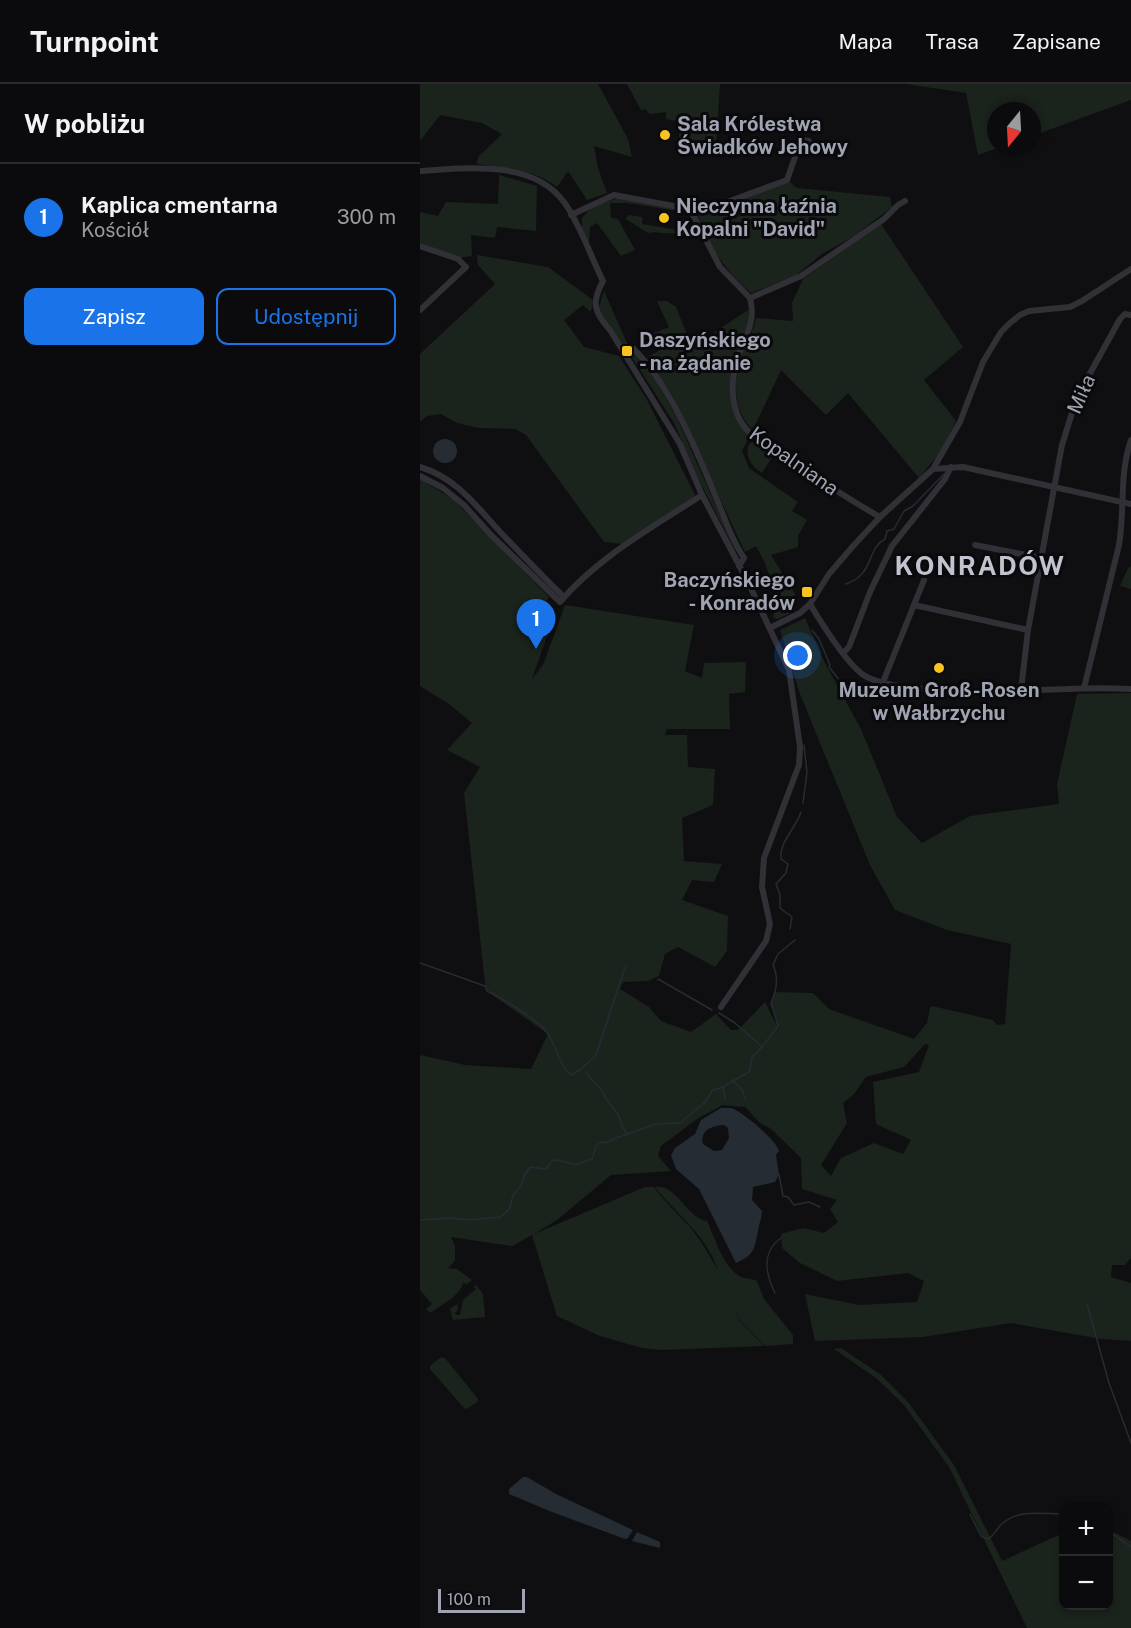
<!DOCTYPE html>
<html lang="pl">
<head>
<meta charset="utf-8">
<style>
	:root { --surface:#0b0b0d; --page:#19191b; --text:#f1f3f6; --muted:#9a9b9d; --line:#2b2b2e; --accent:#1a73e8 }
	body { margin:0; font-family:"Public Sans",sans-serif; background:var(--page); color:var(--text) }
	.controls { position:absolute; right:18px; bottom:18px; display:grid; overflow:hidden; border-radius:12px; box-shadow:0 3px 9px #0003 }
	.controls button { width:54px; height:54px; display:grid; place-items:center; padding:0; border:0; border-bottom:2px solid var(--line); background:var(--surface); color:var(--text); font:30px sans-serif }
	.compass { position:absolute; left:567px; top:18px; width:54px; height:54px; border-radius:50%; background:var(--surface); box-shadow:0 3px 9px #0003; rotate:198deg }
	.scale { position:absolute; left:18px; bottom:15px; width:87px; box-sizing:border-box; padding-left:6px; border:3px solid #a0a4b2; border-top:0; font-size:16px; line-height:21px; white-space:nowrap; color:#a0a4b2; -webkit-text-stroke:4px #0a0a0c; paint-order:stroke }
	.you { position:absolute; left:378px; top:572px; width:21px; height:21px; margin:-15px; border:4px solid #fff; border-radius:50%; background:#1a73e8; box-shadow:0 0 0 9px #1a73e833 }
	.badge { display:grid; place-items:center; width:39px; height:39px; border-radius:50%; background:var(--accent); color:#fff; font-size:20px; font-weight:700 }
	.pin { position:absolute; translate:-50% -50px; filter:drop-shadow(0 2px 3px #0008) }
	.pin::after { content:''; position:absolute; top:32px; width:21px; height:18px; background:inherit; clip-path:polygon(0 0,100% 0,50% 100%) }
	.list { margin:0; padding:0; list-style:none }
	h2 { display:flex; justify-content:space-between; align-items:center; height:78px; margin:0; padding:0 24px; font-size:26px }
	h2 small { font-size:20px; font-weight:400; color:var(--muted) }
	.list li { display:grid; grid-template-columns:39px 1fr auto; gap:18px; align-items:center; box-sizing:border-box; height:108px; padding:0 24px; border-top:2px solid var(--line) }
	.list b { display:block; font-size:22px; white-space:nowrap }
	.list p { margin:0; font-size:20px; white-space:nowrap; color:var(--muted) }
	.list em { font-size:20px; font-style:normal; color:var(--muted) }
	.actions { display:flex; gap:12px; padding:18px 24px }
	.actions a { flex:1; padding:14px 0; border:2px solid var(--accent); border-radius:12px; text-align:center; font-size:21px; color:var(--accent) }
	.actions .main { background:var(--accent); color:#fff }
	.map { position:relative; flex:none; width:711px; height:1544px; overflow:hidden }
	header { display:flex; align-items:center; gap:36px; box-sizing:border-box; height:84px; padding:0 30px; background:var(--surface); border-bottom:2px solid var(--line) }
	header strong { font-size:28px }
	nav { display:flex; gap:33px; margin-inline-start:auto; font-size:21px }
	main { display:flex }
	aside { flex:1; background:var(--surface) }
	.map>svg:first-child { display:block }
</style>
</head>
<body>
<header>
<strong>Turnpoint</strong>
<nav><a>Mapa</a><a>Trasa</a><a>Zapisane</a></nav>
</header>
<main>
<aside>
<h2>W pobliżu<small></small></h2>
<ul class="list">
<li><span class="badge">1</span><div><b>Kaplica cmentarna</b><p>Kościół</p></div><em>300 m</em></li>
</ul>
<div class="actions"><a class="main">Zapisz</a><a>Udostępnij</a></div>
</aside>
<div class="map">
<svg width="711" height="1544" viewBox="0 0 711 1544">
	<rect width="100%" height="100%" fill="#0f0f11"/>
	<!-- green -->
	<g fill="#1b231d" fill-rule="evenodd">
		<path d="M0,0H178L208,55L212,73L174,62L178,84L187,109L167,116L148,87L137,103C115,86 84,83 57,80L58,73L82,50L62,39L20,31L0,57Z"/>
		<path d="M207,0H300L296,65L258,59L261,38L246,35V28L230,30L225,25L221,26Z"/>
		<path d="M486,0H711V16L612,52V27H576V63H580L558,71L546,9Z"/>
		<path d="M79,91L117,102L116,147L77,143L75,154L51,151L52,172L39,174L0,160V128L18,132L26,118L78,120Z"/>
		<path d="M369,97L377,104L470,113L472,123L434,152L402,170L375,192L331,209C301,182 293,167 277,130Z"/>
		<path d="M198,114L263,126L265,128L207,119H190L191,134L198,135L215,166L201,172L177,139L170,143L169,161L162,145V134L173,122Z"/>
		<path d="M208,131L222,133V140L263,147C250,153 240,146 228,149L206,135Z"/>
		<path d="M461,140L543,263L504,296L536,337L522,366L499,394L428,309L406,331L361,286L333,346C314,330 313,297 320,275C325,261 333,249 336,234L373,237L372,219L383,195Z"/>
		<path d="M57,171L128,183L173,216L171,228L163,221L144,236L164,263L199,272L227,316L276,413L204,460L184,458L106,351L95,345L58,344L37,339L21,330L7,332L0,338V270L75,200L58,181Z"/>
		<path d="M184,207L208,261L230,285L258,336L317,470L276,390L254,339L217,281L178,226Z"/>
		<path d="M237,217H247L256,223L272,263L328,226C330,239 324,249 319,261C306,295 306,325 329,354L322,367L329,384L378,418L372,427L387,436L378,452V463L351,471L375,510V527L358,535L353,534L357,515L345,479L336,462L325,468L251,310L227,273L239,267L232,250L249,243Z"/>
		<path d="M331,357L353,372L342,389C330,382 323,369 331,357Z"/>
		<path d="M0,395L34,416L129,513L119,529L133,535L112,595L123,581L145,521L274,541L265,587L282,594L284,579L326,578L325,608L309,610L310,645H247L245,651H267L268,683L295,685L293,721L262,734L264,777L302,780L294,798L272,796L262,816L308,832L307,867L295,883L258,863L245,870L239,892L228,897L203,898L200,905L229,923L241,937L271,948L296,930L311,946H318L345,918L359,946L351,919L355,908L393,909L409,925L494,955L507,939L510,924L512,922L573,936L577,941L585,940L591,860L527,846L475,826L450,781L380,610L360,546L385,534L405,579L441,645L477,733L502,759L550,732L639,720L637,700L657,610L711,609V1174L705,1181H692L691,1193L711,1199V1257L681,1255L591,1239L503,1253L395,1257L385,1210L439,1221L497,1218L504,1197L488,1189L417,1197L380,1179L362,1164L361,1150L383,1144L404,1149L418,1138L410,1125L417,1116L382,1105L381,1074L350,1044L340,1039L325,1023L301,1021V1022L277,1035L241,1062L238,1072L251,1087L191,1091L137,1136L114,1150L225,1103H234C244,1117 257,1129 269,1142C281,1156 289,1171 298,1186C287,1152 256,1130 235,1103C257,1099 266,1134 287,1137C295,1154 302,1181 319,1192C324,1195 332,1194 337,1197L344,1215L373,1251V1260L345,1262L320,1236L314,1223L320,1237L344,1262L241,1266L222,1264L180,1252L137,1232L112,1151L92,1162L31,1153L35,1162V1177L28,1184L37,1185L52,1196L47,1200L43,1199C41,1211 20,1222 10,1229L6,1225L12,1220L0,1206V971L45,981L111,985L128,950L67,907L65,899L44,709L60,683L27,666L52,639L29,620L0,602ZM505,960L509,961L499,988L453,998L456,1040L491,1056L483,1070L454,1059L421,1074L411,1092L401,1081L427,1039L423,1019L434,1010L446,993L484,983Z"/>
		<path d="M711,482V505L700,502L708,484Z"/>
		<path d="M56,1201L63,1210L65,1233L33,1236L30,1225L37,1220L38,1225L35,1229L36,1231H40L43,1216L56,1205L54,1203Z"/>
		<path d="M421,1264L460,1290L488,1318L534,1381L582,1477L643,1449L644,1522H688L689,1446L711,1457V1544H607L529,1383L484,1321L456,1294L414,1265Z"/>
		<path d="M21,1273L25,1274L58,1315L57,1318L47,1325L44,1324L10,1285V1282Z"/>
	</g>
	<!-- water -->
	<g fill="#252c34" fill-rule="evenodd">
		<circle cx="25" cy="367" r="12"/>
		<path d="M301,1024C302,1024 310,1024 311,1024C322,1027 356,1056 359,1067L356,1071L359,1091L355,1098L333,1103L332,1116L342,1127C342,1132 340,1137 339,1142C334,1163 337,1170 316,1179L279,1105L256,1085L251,1071L255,1064L275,1050L281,1036ZM304,1041L308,1044L309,1054L302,1066L294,1067L283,1060C279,1047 293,1041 304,1041Z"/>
		<path d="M103,1393H107L136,1410L213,1446L208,1454L205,1455L132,1428L89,1410V1405Z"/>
		<path d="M217,1448L240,1458V1464L212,1457Z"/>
	</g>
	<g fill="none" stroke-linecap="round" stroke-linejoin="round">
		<!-- stream -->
		<g stroke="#252c34" stroke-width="1.5">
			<path d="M426,500C455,490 446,465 465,455L467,447L474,445L484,427L493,422L524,390"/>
			<path d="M392,546L399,555L410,581L409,583L420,597L421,605"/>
			<path d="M383,719L387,688L384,661"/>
			<path d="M370,845L372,833L360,824V811L356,800L366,789L368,780L361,775C359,758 376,744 381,728"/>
			<path d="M0,879L65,902L67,907C83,915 119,936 128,950C137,963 138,980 151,991L161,985L176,971L205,883"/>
			<path d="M238,895L292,926"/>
			<path d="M299,929L315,939L342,963"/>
			<path d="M166,989L181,1005L187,1016L198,1030L203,1044L207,1050"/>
			<path d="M312,996L322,1006L325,1014"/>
			<path d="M303,1004L305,1014"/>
			<path d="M359,1091L363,1112L368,1113L374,1121L389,1118L400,1123"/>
			<path d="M0,1136L31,1134L51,1136L81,1133L90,1124L93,1111L102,1100L104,1091L110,1083L126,1085L133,1076C141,1075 145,1079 153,1080C159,1082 165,1076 172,1075L176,1062L181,1058L186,1059L193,1055L236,1040L260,1039L284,1019L293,1006L301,1004L327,989L330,986L332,973L342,963L358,942L351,919C357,906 359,894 353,881L358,870L375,856"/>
			<path d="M355,1209C346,1191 341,1168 361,1154"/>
			<path d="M667,1220L689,1299L711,1359"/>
			<path d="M550,1430L561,1452L567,1455C575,1452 576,1444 583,1439C599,1425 624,1430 644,1430"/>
			<path d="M688,1447L711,1463"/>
		</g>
		<!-- street -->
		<g stroke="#303036" stroke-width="6">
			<path d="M0,87C46,84 112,75 144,118C159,138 171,173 183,197C171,219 174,228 190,246L260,360L282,411L328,498L369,586L380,663L379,681L344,774L342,803L350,840L346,857L301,923"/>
			<path d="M271,128L291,124L367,96L381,56L389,57"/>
			<path d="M151,131L194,111L270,125L300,183L330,214C338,243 318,261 314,288C311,306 313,327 323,341C333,356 353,365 367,374C398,395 428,415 460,433"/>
			<path d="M0,162L38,175L46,183L0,226"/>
			<path d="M330,214L381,192L464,135L478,121L485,117"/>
			<path d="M214,265C249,300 276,365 295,411C304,432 311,455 324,474L319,482"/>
			<path d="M0,383C38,394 59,426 85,453C104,473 124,494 144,513"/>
			<path d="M513,385L543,383L711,420"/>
			<path d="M0,392L23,404L44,421L71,451L140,518C178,473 233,443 282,411"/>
			<path d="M555,461L622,474"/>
			<path d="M390,520C402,540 424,576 442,590C475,614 603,606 647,605C668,604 690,604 711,605"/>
			<path d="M494,521L608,546"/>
			<path d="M350,544L380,529L390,520L409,490L434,461L460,433L513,385L540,338L563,278L581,248L590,239L600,231L609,227L650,223L662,217L711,185"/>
			<path d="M423,569L429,563L450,508L472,462L525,395L531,383"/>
			<path d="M463,598L504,496"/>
			<path d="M664,604L699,461C705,426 699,390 711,356"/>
			<path d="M601,606L608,546L642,361L657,313L700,235L705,230L711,231"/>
		</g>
	</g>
	<!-- markers -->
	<g fill="#f8c31f" stroke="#0a0a0c" stroke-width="2">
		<circle cx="245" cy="51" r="6"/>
		<circle cx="244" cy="134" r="6"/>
		<rect x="201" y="261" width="12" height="12" rx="3"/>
		<rect x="381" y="502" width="12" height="12" rx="3"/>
		<circle cx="519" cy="584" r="6"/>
	</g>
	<g text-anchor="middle" stroke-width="6" stroke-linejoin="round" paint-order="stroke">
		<!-- poi labels -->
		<g font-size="20" font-weight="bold" fill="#a0a4b2" stroke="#0a0a0c" text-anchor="start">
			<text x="257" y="47">Sala Królestwa<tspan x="257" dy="23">Świadków Jehowy</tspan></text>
			<text x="256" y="129">Nieczynna łaźnia<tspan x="256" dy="23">Kopalni "David"</tspan></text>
			<text x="219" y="263">Daszyńskiego<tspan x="219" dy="23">- na żądanie</tspan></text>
			<text x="375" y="503" text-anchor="end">Baczyńskiego<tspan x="375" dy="23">- Konradów</tspan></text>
			<text x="519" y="613" text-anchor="middle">Muzeum Groß-Rosen<tspan x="519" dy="23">w Wałbrzychu</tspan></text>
		</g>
		<!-- street labels -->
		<g font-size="20" fill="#a0a4b2" stroke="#0a0a0c">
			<text transform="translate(661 310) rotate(-66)" y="7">Miła</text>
			<text transform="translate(374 377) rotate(35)" y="7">Kopalniana</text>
		</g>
		<!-- district labels -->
		<g font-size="26" font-weight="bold" letter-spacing="1.5" fill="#c1c3ce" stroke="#0a0a0c">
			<text x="560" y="491">KONRADÓW</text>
		</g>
	</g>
</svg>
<div class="controls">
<button>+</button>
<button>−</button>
</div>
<svg class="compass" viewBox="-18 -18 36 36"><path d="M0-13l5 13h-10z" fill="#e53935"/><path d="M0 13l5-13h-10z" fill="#9a9b9d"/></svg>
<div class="scale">100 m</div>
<div class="you"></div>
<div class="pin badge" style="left:116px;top:565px">1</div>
</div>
</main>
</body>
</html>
